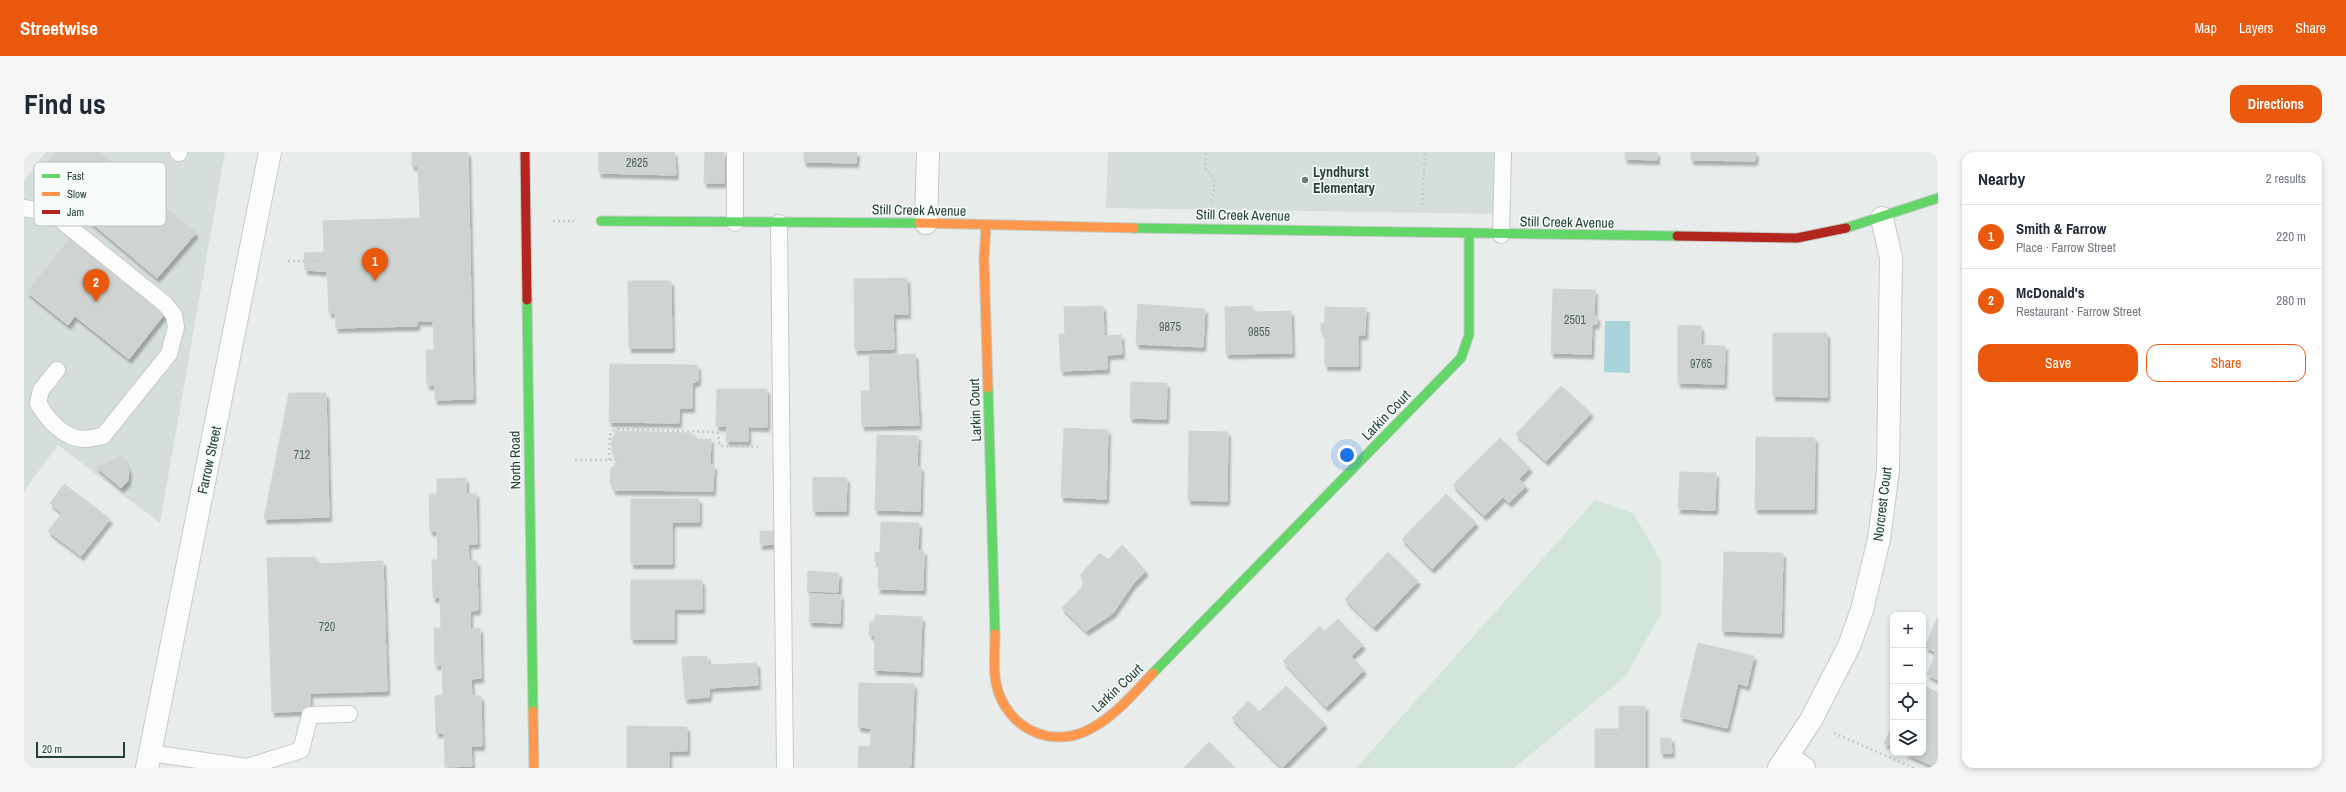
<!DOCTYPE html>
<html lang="en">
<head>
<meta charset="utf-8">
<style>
	:root { --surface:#fff; --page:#f6f6f7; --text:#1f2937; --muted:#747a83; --line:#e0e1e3; --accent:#ea580c }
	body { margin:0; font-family:"Archivo Narrow",sans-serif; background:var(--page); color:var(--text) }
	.controls { position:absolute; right:12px; bottom:12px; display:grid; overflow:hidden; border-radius:8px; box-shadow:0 2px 6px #0003 }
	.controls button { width:36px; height:36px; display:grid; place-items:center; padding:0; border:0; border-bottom:1px solid var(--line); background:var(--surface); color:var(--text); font:20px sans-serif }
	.scale { position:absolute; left:12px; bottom:10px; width:89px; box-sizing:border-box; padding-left:4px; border:2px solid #24423a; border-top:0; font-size:11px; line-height:14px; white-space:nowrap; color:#24423a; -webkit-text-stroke:3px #f7fbf9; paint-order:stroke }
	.you { position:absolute; left:1323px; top:303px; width:14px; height:14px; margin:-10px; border:3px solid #fff; border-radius:50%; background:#1a73e8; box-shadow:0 0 0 6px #1a73e833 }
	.badge { display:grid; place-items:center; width:26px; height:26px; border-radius:50%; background:var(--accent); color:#fff; font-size:13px; font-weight:700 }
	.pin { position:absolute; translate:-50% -33px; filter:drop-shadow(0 1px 2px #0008) }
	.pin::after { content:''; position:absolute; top:21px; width:14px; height:12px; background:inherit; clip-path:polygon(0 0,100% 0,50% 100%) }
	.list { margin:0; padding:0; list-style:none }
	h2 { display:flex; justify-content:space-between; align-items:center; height:52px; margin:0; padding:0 16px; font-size:17px }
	h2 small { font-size:13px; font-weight:400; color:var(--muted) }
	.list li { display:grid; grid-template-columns:26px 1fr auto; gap:12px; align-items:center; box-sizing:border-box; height:64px; padding:0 16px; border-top:1px solid var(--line) }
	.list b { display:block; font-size:15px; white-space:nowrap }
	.list p { margin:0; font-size:13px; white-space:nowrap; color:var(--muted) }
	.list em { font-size:13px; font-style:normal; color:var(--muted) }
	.actions { display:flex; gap:8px; padding:12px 16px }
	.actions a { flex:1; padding:9px 0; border:1px solid var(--accent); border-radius:12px; text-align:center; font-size:14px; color:var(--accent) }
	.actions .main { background:var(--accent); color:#fff }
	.icon { flex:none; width:22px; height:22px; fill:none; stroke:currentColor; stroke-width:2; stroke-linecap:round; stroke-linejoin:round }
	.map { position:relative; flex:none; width:1914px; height:616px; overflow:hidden; border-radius:12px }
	header { display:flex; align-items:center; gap:24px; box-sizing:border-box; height:56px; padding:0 20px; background:var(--accent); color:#fff }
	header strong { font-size:19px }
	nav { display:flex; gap:22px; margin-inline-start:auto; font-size:14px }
	.intro { display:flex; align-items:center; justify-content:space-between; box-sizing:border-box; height:96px; padding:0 24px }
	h1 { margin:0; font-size:28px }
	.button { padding:10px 18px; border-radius:12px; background:var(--accent); color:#fff; font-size:14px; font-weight:700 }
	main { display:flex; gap:24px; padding:0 24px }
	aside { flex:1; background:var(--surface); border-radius:12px; box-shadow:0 2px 6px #0003 }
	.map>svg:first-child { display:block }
</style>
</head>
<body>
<header>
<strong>Streetwise</strong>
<nav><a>Map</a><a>Layers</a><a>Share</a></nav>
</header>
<div class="intro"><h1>Find us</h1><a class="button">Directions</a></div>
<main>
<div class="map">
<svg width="1914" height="616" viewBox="0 0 1914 616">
	<defs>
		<filter id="shadow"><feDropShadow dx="2.5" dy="4.5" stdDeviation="1" flood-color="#0004"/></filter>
	</defs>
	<rect width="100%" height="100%" fill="#e8edeb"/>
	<!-- built -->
	<g fill="#d6dedb">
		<path d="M22,0H201L136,371L34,293L0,339V29Z"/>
		<path d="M1084,0H1479L1477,62L1082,56Z"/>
	</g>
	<!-- green -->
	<path fill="#d1e6d8" d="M1571,348L1609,361L1637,409V461L1602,524L1490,616H1332Z"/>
	<!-- water -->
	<path fill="#a9d4db" d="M1581,169H1606V221L1580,220Z"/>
	<!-- building -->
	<g fill="#cfd4d2" stroke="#d1d6d4" filter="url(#shadow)">
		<path d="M32,0H75L172,81L133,126L12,24Z"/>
		<path d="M388,0H444L449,247L411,248V233H403L402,198H410L409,169H400L394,14H388Z"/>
		<path d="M575,0H650L652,23L575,21Z"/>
		<path d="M681,0H700V31H680Z"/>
		<path d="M780,0H833L832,11L780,10Z"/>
		<path d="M1601,0H1633V8L1601,7Z"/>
		<path d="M1667,0H1732L1731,9L1667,8Z"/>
		<path d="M396,66L400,169H393V174L312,176L311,161H305L303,119H297L296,100H300L299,69Z"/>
		<path d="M47,85L142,160L105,207L51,164L44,173L3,140Z"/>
		<path d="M296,100L297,119L281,118L280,101Z"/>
		<path d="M883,126L884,162H869L870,197L831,198L830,127Z"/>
		<path d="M604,129H647L648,196H605Z"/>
		<path d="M1529,137L1571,138L1570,164H1573V172H1568L1567,202L1527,201Z"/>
		<path d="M1114,152L1181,157L1179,195L1112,192Z"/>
		<path d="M1079,154L1080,184L1097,183L1098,202L1083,203V217L1037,219L1035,182H1041L1040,155Z"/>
		<path d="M1228,154L1229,160L1267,159L1268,201L1202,202L1201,155Z"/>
		<path d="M1301,155L1342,156L1341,183H1334V214H1301V180H1297V171H1301Z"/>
		<path d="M1654,173L1677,174V193L1701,194L1700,232L1654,231Z"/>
		<path d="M1749,181H1803V245L1749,244Z"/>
		<path d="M891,202L895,273L838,274L837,239H846L845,203Z"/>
		<path d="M586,212L674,213V229L668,231V256H655V271L585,270Z"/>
		<path d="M1107,230L1143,231L1142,267L1106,266Z"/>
		<path d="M1537,234L1567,261L1522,309L1492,282Z"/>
		<path d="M693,237H743V275L692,274Z"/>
		<path d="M265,241H302L305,365L240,367Z"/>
		<path d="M703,275L724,276V289H702Z"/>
		<path d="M1040,276L1084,278L1082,347L1037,345Z"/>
		<path d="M591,279L667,281V283H671V287H687L686,313H690L689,339L589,338V334L586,331L587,316L591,314V311H593L594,305H591L588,300V286L591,283Z"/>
		<path d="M1165,279L1204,280L1203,349L1164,348Z"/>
		<path d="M853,283L894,284L893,315H897L896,359L851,358Z"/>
		<path d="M1732,285L1791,286L1790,357H1731Z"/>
		<path d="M1476,286L1506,316L1495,327L1502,334L1485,351L1479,345L1460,364L1429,333Z"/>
		<path d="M98,304L105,318L104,329L97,336L72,315Z"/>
		<path d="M1656,320L1692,321L1691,358L1654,357Z"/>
		<path d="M789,325L823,326L822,359H789Z"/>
		<path d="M442,326V342L452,341L453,392H444L445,409H453L454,458L446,459V477L456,476L457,526L447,527L448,544H457L458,594H447L448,614L421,615L420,581H412L411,544L419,543L418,513H411L410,476H417L416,445L409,446L408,408H414L413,379H406L405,342H413V327Z"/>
		<path d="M40,332L86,367L57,404L24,379L38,361L26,351Z"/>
		<path d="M1422,342L1452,371L1408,417L1378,387Z"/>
		<path d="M607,347H675V370H648V412H607Z"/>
		<path d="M857,370L895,371L894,399H900L899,438L854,437L855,410H851V400L856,401Z"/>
		<path d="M736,379H752L753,392L736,393Z"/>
		<path d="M1098,393L1122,419L1109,432L1089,461L1062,479L1038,456L1059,434L1057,422L1076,401L1084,408Z"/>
		<path d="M1364,400L1394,429L1350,475L1321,447Z"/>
		<path d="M1700,400L1759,401L1757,481L1698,479Z"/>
		<path d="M292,405V412L359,409L363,539L286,541V559L248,560L243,406Z"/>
		<path d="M784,419L815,421L814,440L783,439Z"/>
		<path d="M607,428H678V457H650V487H607Z"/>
		<path d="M786,442L817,443L816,471L785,470Z"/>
		<path d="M851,463L898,465L896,520L850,518L851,483H845L846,469H851Z"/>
		<path d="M1913,466H1914V528L1903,523L1912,500L1901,495Z"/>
		<path d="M1314,467L1339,493L1327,504L1340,518L1302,555L1259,509L1296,474L1300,480Z"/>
		<path d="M1674,491L1730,504L1723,534L1714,531L1703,576L1656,565Z"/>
		<path d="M683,504L684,513L733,511L734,533L685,536V545L661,547L658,505Z"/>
		<path d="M835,531L890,532L887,615L834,616L835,594H847V576L834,575Z"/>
		<path d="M1899,533L1914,541V616L1881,601H1899Z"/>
		<path d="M1262,534L1301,572L1258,616L1208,566L1224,549L1235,560Z"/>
		<path d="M1595,554H1621V616H1571V577H1595Z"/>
		<path d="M1869,573V595L1860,591Z"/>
		<path d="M603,574L663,575V599H645V616H603Z"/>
		<path d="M1636,586H1647L1648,601H1637Z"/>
		<path d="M1185,590L1211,616H1160Z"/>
	</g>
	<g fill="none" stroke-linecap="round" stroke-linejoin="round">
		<!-- lane casing -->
		<g stroke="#c5cac8" stroke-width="18">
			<g id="lane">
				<path d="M154,0L155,1"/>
				<path d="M0,56L28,61L141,152L150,163L152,175L145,202L79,284C73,285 66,287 60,287C40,287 23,267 14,251L17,238L33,218"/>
				<path d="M711,71V0"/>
				<path d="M755,71L761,616"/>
				<path d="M1477,83L1479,0"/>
				<path d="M125,601L223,615L277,598L286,563L325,562"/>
			</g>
		</g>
		<!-- street casing -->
		<g stroke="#c5cac8" stroke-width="24">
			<g id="street">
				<path d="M902,71L904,0"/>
				<path d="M1764,605L1780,616"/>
				<path d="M123,616L246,0"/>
				<path d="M1755,616L1787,568L1825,494L1838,458L1855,387L1864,318L1867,106L1858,66"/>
			</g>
		</g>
		<!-- fast casing -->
		<g stroke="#c3cbc8" stroke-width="11">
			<g id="fast">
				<path d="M577,69L895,71"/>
				<path d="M1110,76L1653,84"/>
				<path d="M1822,76L1914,46"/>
				<path d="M503,148L509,559"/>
				<path d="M964,236L971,482"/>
				<path d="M1129,521L1437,206L1445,183V81"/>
			</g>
		</g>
		<!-- slow casing -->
		<g stroke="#c3cbc8" stroke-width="11">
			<g id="slow">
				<path d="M895,71L1110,76"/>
				<path d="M962,74L960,107L964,236"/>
				<path d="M971,482C971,498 969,516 972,531C981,576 1028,599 1068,576C1092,563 1111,540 1129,521"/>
				<path d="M509,559L510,616"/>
			</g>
		</g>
		<!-- jam casing -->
		<g stroke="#c3cbc8" stroke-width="11">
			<g id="jam">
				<path d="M501,0L503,148"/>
				<path d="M1653,84L1773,86L1822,76"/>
			</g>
		</g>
		<!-- path -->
		<g stroke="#c3ccca" stroke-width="2.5" stroke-dasharray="2 3" stroke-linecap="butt">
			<path d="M1182,1L1181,16L1190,26V40L1186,51"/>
			<path d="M1398,53L1401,0"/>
			<path d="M529,69H550"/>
			<path d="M264,109H296"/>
			<path d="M551,308H593"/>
			<path d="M585,308L586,283L591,277L692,280L694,281L695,291L697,294L734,295"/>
			<path d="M1810,581L1890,616"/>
		</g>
		<!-- lane -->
		<use href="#lane" stroke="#fcfcfc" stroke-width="16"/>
		<!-- street -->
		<use href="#street" stroke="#fcfcfc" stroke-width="22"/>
		<!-- fast -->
		<use href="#fast" stroke="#63d668" stroke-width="9"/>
		<!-- slow -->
		<use href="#slow" stroke="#ff974d" stroke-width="9"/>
		<!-- jam -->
		<use href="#jam" stroke="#b3261e" stroke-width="9"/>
	</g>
	<!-- markers -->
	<circle fill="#697e78" stroke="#f7fbf9" stroke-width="1.5" cx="1281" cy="28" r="4"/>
	<g text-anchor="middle" stroke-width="3" stroke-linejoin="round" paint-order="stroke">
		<!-- number labels -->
		<g font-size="12" fill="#506761">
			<text x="613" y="15">2625</text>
			<text x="1551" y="172">2501</text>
			<text x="1146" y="179">9875</text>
			<text x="1235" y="184">9855</text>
			<text x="1677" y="216">9765</text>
			<text x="278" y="307">712</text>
			<text x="303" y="479">720</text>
		</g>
		<!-- poi labels -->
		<g font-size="14" font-weight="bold" fill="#24423a" stroke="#f7fbf9" text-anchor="start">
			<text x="1289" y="25">Lyndhurst<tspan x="1289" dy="16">Elementary</tspan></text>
		</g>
		<!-- street labels -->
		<g font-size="14" fill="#24423a" stroke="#f7fbf9">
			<text transform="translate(895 58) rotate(1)" y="5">Still Creek Avenue</text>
			<text transform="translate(1219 63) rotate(1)" y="5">Still Creek Avenue</text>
			<text transform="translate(1543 70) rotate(1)" y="5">Still Creek Avenue</text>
			<text transform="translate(951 258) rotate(-92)" y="5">Larkin Court</text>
			<text transform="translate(1362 263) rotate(-46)" y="5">Larkin Court</text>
			<text transform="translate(185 308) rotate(-78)" y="5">Farrow Street</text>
			<text transform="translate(491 308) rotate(-91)" y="5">North Road</text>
			<text transform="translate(1858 352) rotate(-83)" y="5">Norcrest Court</text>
			<text transform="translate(1093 536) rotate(-43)" y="5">Larkin Court</text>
		</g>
	</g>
	<!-- legend -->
	<rect x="10" y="10" width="132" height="64" rx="6" fill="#f7fbf9" stroke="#b8c4c0" stroke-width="1"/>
	<rect x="18" y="22" width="18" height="4" fill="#63d668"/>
	<rect x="18" y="40" width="18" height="4" fill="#ff974d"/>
	<rect x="18" y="58" width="18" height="4" fill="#b3261e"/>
	<g font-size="11" fill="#24423a">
		<text x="43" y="28">Fast</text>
		<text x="43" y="46">Slow</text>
		<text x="43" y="64">Jam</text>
	</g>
</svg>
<div class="controls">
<button>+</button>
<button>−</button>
<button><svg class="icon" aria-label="locate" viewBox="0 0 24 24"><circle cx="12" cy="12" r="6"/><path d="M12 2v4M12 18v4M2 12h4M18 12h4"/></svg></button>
<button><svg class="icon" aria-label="layers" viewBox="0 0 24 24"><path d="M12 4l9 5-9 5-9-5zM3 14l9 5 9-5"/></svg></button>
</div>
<div class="scale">20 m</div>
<div class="you"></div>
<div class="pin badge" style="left:351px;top:129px">1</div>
<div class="pin badge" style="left:72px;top:150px">2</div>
</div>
<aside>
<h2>Nearby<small>2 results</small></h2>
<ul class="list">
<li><span class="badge">1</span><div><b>Smith &amp; Farrow</b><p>Place · Farrow Street</p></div><em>220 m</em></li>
<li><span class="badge">2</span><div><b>McDonald's</b><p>Restaurant · Farrow Street</p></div><em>280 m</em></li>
</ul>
<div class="actions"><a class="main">Save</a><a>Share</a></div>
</aside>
</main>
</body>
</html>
